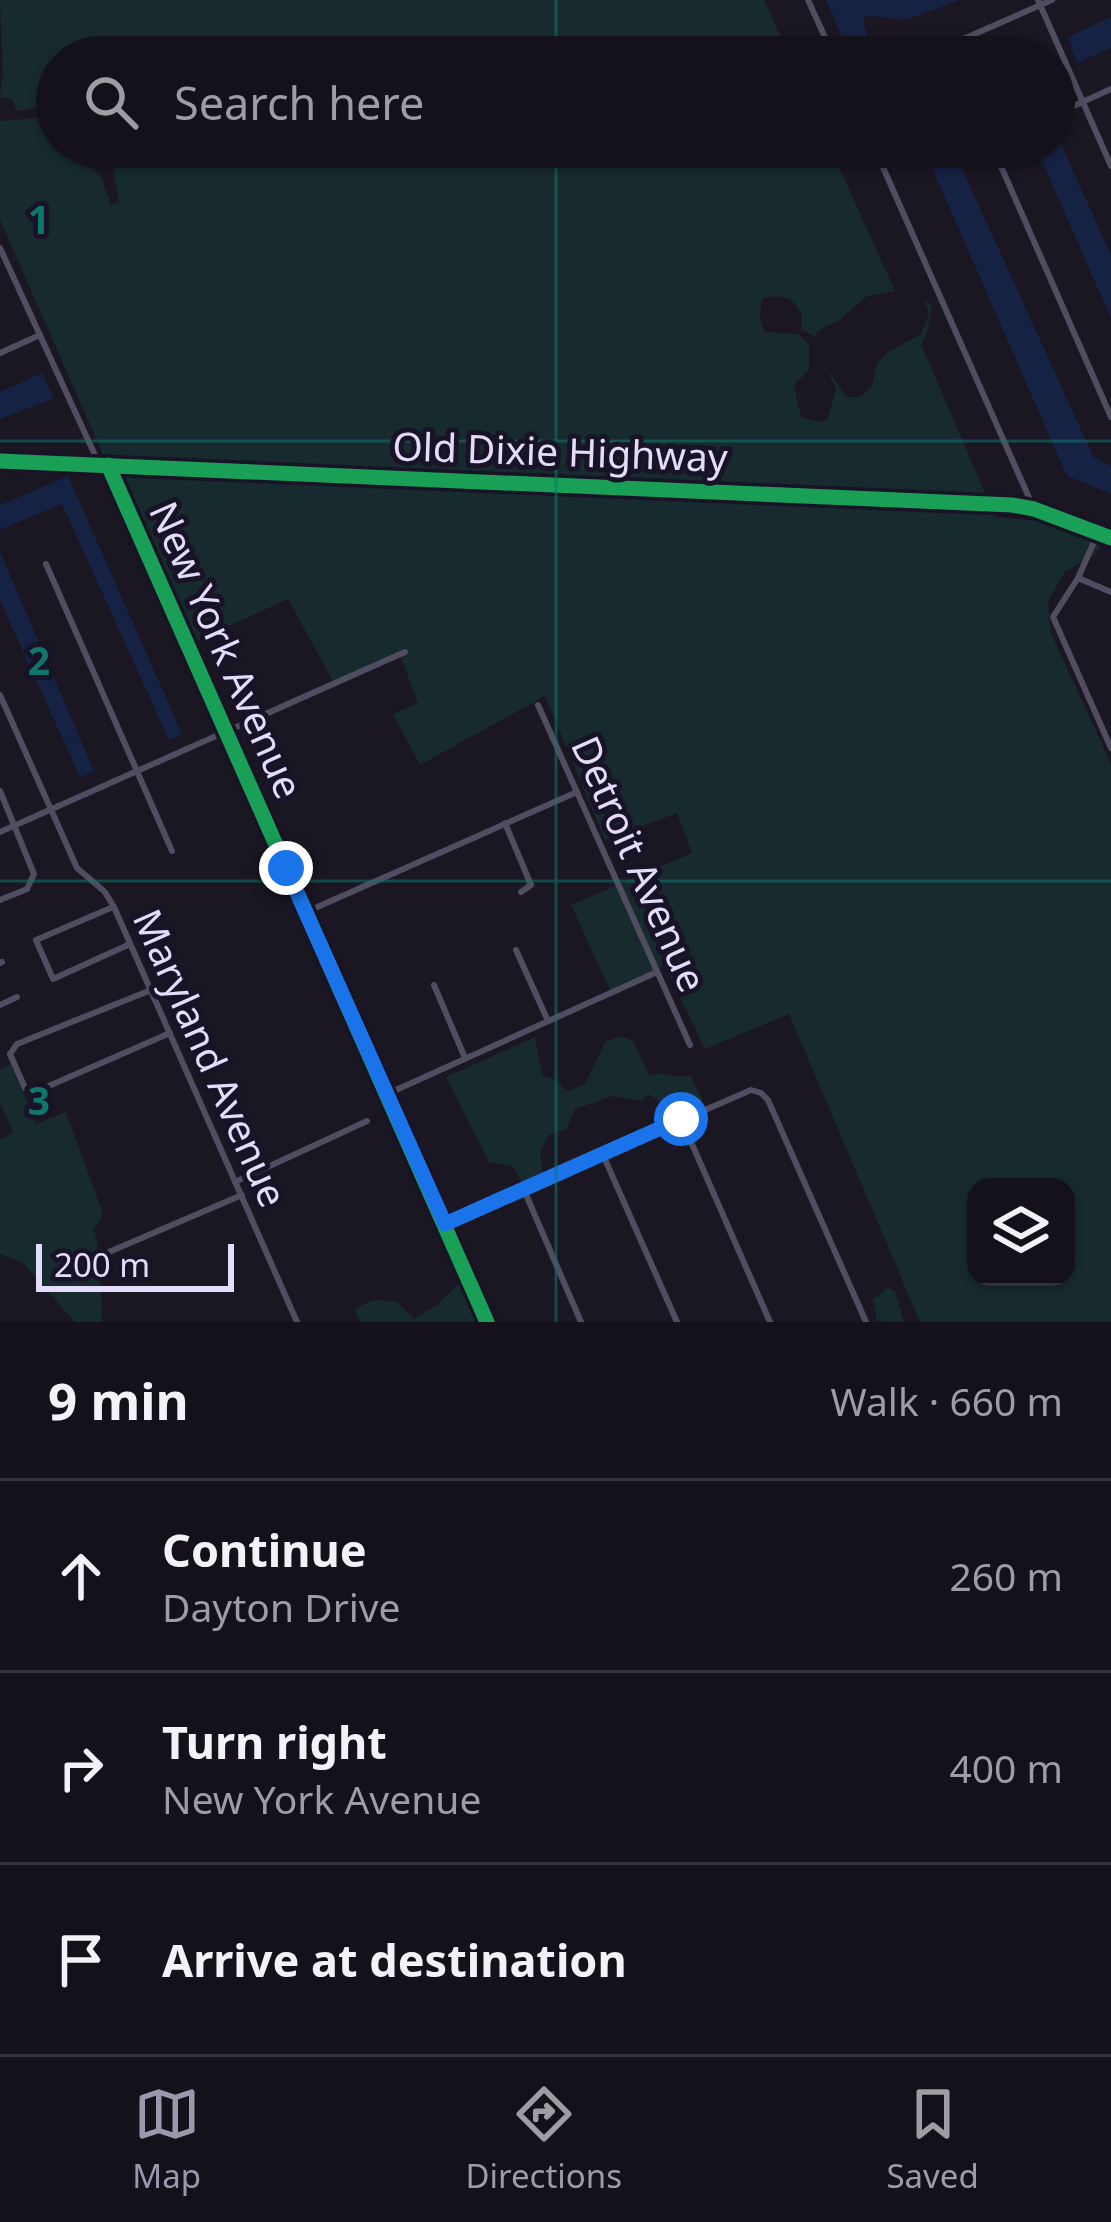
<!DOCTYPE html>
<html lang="en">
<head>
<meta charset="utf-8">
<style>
	:root { --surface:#14111a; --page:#211f27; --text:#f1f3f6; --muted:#9d9da2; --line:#333139; --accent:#9d97ae }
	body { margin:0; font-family:"Noto Sans",sans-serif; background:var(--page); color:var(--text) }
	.controls { position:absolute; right:36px; bottom:36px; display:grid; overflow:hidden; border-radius:24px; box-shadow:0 3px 9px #0004 }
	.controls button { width:108px; height:108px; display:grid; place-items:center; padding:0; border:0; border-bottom:3px solid var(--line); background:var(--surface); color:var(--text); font:60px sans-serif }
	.scale { position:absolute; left:36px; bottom:30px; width:198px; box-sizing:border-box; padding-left:12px; border:6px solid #e3dcfa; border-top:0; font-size:33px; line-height:42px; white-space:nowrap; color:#e3dcfa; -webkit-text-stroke:9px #181326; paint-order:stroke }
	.stop { position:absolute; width:36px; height:36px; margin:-27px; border:9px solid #1a73e8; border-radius:50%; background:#fff }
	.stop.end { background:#1a73e8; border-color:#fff; box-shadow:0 3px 12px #0008 }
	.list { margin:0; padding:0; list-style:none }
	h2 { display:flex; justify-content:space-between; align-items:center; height:156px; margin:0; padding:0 48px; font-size:51px }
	h2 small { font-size:39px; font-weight:400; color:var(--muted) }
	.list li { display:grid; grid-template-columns:78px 1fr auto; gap:36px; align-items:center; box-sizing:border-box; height:192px; padding:0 48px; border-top:3px solid var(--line) }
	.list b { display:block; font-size:45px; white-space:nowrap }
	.list p { margin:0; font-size:39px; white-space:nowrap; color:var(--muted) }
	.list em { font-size:39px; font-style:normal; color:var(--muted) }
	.icon { flex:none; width:66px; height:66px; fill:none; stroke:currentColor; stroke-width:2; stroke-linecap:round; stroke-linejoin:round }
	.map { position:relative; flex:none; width:1111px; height:1322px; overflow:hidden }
	.search { position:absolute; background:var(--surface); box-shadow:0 3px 9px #0004; left:36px; right:36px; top:36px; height:132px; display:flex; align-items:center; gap:30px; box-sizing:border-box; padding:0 42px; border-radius:66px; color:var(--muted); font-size:45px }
	.sheet { height:732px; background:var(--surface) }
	nav { display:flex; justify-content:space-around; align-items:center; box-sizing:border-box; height:168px; border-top:3px solid var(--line); background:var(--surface); font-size:33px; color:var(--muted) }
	nav a { display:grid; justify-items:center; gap:6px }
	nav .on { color:var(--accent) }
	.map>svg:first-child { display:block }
</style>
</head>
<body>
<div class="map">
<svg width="1111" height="1322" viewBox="0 0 1111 1322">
	<rect width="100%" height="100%" fill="#1a1722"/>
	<!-- green -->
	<g fill="#172a2d" fill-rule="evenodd">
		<path d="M0,0H764L790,57H57V113L44,107L17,111L12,99L0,97L3,74Z"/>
		<path d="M37,118L57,134V147H71L101,176L111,205L119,202L113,169L98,147H830L895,291L867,296L839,320L817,331L816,337L801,330L802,316C793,295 781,294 762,299L760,317L764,332L798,334L809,344V370L794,385L801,417L821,422L828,418L836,389L826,367L846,397H860L871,388L878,362L888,352L921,334L929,315L924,299L932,305L927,333L921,344L988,500L106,461L0,220V121Z"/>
		<path d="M114,469L411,485L412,482L991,507L996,517L1039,521L1102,545L1094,555L1065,572L1048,601L1051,633L1111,764V1322H920L789,1014L705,1049L665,966L611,992L571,905L692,853L677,813L605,840L545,696L420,765L393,714L418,703L399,652L334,683L288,599L194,642ZM976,1187H1066V1277H976Z"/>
		<path d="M622,1036L633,1041L649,1075C663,1070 676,1081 690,1075L703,1100L672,1114L669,1107L648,1094L642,1101L613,1096L575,1109L566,1130L549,1135L540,1151L543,1176L533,1188L522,1182L512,1166L489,1162L446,1077L535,1037L542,1075L556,1080L567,1091L585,1084L606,1041Z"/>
		<path d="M12,1063L36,1124L66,1112L103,1214L94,1229L100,1257L102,1322H75L23,1263L0,1254V1139L13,1133L0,1102V1069Z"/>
		<path d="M464,1279L482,1322H360L354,1309L373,1300L396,1301L414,1319L437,1305Z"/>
		<path d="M888,1288L895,1292L904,1322L877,1321L873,1299Z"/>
	</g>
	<!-- water -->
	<g fill="#162244">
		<path d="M826,0H960L905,20L866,15L863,22L874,57H851Z"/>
		<path d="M1111,17V48L1077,63L1068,37Z"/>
		<path d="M1054,128L1111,256V318L1036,147H1054Z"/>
		<path d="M923,147H952L1094,458L1111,466V494L1067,476Z"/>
		<path d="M42,373L54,398L0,419V392Z"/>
		<path d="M68,476L182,734L169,740L62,504L0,530V505Z"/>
		<path d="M0,552L94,771L80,777L0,600Z"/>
	</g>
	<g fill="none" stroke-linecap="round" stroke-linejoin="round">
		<!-- minor -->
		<g stroke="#504d60" stroke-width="6">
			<path d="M808,0L834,57"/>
			<path d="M1038,0L1111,166"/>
			<path d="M936,51L1052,0"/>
			<path d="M1054,115L1111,89"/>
			<path d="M874,147L1034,509"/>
			<path d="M996,147V155L1111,417"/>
			<path d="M0,248L99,464"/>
			<path d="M0,353L40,335"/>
			<path d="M0,461L1012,505L1034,509L1111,538"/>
			<path d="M108,465L487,1322"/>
			<path d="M1098,533L1078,578L1053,617L1111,748"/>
			<path d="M46,564L172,851"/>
			<path d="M1078,578L1111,592"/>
			<path d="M0,695L77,868L105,892L114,907L297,1322"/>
			<path d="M538,705L690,1045"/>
			<path d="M0,791L34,874L27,889L0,900"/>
			<path d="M505,823L531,885L521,892"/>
			<path d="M0,832L405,652"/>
			<path d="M113,907L36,940L53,979L130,944"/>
			<path d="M306,912L577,792"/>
			<path d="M516,950L548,1021"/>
			<path d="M0,963L2,962"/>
			<path d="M434,985L465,1058"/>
			<path d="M151,990L17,1044L10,1054L25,1088L35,1092L170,1033"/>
			<path d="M0,1005L17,997"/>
			<path d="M387,1094L657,972"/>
			<path d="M681,1119L770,1322"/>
			<path d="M603,1155L677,1322"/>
			<path d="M235,1182L367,1121"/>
			<path d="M524,1190L581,1322"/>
			<path d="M446,1223L751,1090L761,1093L768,1100L866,1322"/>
			<path d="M109,1252L242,1195"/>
		</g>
		<!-- cycleway casing -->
		<g stroke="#181326" stroke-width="22">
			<g id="cycleway">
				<path d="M0,461L1012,505L1034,509L1111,538"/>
				<path d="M108,465L487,1322"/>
			</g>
		</g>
		<!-- cycleway -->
		<use href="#cycleway" stroke="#1a9f57" stroke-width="15"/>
	</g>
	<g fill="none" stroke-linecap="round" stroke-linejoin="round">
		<!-- route -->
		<path stroke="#1a73e8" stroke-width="15" d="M286,868L445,1224L681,1119"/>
	</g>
	<!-- grid -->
	<path fill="none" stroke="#0f766e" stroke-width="3" stroke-opacity="0.55" d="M556,0V57M556,147V1322M0,441H1111M0,881H1111"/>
	<g text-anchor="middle" stroke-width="10" stroke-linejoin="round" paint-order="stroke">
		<!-- street labels -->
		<g font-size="39" fill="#e3dcfa" stroke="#181326">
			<text transform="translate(560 452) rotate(2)" y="14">Old Dixie Highway</text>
			<text transform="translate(226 650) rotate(66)" y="14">New York Avenue</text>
			<text transform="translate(639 864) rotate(66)" y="14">Detroit Avenue</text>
			<text transform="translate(210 1058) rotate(66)" y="14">Maryland Avenue</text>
		</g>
	</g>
	<g font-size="39" text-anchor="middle" font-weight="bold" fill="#0f766e" stroke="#181326" stroke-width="10" stroke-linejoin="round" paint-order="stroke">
		<text x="39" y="234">1</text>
		<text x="39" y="675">2</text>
		<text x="39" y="1115">3</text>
	</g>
</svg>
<div class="controls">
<button><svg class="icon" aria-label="layers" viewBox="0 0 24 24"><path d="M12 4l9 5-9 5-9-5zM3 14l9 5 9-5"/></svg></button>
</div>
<div class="scale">200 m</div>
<div class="stop" style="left:681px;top:1119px"></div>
<div class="stop end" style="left:286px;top:868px"></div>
<div class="search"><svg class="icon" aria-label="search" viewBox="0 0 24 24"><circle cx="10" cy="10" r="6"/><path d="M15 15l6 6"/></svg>Search here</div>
</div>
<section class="sheet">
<h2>9 min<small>Walk · 660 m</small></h2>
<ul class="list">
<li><svg class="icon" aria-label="ahead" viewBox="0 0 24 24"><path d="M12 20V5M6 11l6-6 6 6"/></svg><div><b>Continue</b><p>Dayton Drive</p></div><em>260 m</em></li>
<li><svg class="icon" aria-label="right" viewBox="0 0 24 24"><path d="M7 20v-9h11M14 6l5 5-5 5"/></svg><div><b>Turn right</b><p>New York Avenue</p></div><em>400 m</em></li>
<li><svg class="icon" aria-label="arrive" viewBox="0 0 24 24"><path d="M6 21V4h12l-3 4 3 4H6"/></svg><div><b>Arrive at destination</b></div></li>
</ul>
</section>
<nav>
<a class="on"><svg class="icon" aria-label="map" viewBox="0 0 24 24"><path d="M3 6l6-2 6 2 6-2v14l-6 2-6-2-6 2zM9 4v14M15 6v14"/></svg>Map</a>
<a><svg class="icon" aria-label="directions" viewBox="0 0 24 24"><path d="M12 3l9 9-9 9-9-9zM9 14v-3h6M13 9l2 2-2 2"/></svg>Directions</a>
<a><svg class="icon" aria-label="saved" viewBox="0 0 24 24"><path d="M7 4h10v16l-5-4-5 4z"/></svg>Saved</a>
</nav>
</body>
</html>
